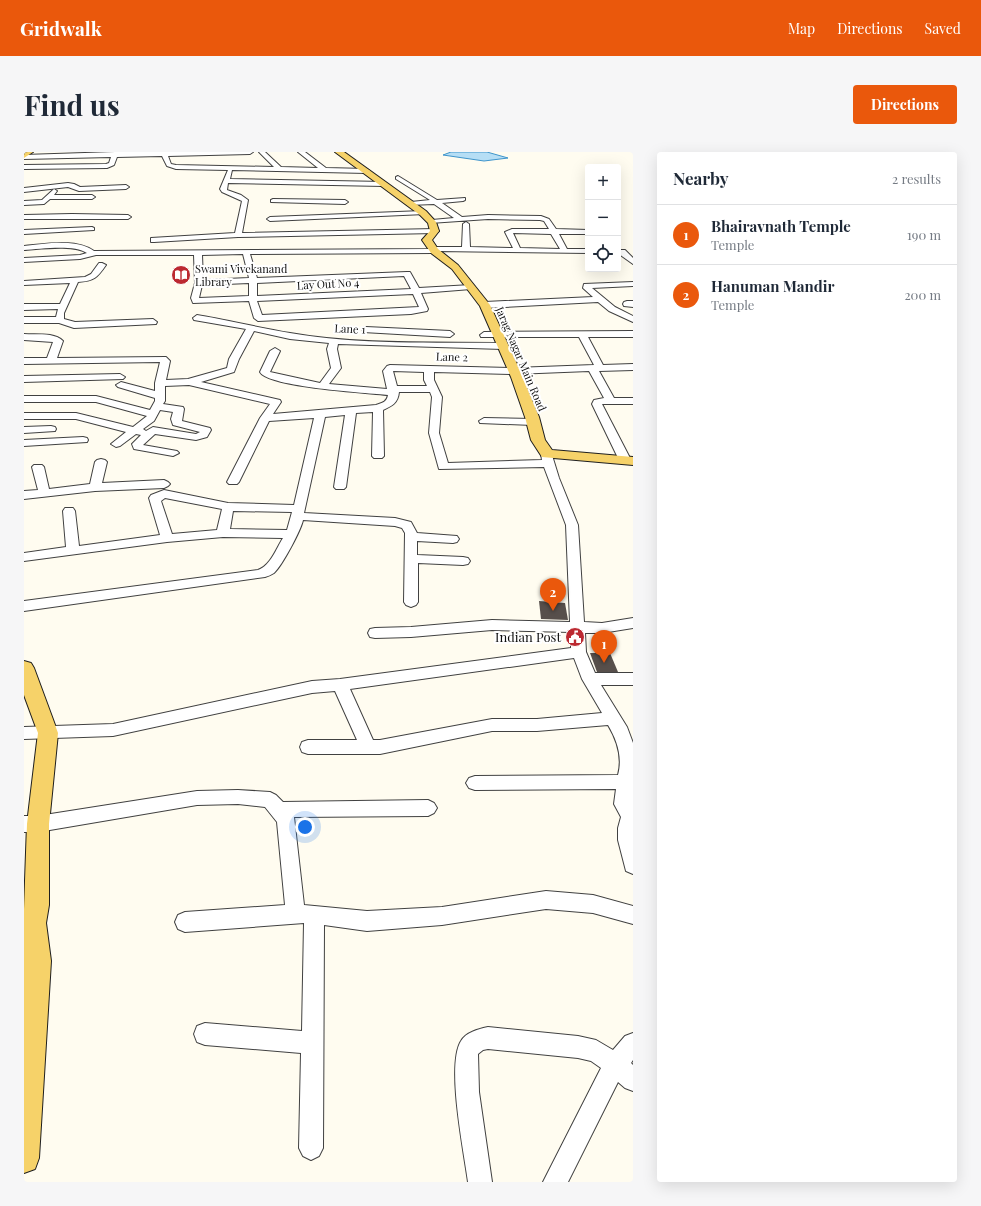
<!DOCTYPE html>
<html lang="en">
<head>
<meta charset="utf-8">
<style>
	:root { --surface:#fff; --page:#f6f6f7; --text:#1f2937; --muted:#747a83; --line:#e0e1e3; --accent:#ea580c }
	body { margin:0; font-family:"Playfair Display",serif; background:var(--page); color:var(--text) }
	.controls { position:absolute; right:12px; top:12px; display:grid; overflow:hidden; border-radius:4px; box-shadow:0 4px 16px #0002 }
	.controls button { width:36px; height:36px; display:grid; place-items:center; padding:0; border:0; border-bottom:1px solid var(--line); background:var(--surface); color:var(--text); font:20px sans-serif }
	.you { position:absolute; left:281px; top:675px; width:14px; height:14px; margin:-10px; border:3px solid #fff; border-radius:50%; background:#1a73e8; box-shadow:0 0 0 6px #1a73e833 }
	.badge { display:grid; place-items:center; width:26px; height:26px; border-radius:50%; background:var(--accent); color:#fff; font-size:13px; font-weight:700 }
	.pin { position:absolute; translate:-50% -33px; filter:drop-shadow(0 1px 2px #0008) }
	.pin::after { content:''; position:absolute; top:21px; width:14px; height:12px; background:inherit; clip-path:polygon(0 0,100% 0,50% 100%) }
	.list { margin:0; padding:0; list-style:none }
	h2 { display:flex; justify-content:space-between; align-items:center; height:52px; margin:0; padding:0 16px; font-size:17px }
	h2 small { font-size:13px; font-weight:400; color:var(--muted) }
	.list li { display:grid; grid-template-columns:26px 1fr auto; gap:12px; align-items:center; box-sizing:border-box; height:60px; padding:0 16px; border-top:1px solid var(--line) }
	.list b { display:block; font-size:15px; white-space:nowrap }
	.list p { margin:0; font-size:13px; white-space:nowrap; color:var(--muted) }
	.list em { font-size:13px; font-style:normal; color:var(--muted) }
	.icon { flex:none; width:22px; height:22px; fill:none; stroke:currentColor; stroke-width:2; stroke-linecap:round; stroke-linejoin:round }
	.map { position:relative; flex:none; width:609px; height:1030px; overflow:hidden; border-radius:4px }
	header { display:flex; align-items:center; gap:24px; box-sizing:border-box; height:56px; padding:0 20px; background:var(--accent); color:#fff }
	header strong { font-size:19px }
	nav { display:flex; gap:22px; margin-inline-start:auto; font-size:14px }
	.intro { display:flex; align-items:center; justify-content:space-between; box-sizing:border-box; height:96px; padding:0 24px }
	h1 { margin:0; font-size:28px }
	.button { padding:10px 18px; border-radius:4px; background:var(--accent); color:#fff; font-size:14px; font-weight:700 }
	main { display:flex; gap:24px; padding:0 24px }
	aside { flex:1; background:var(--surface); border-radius:4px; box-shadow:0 4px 16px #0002 }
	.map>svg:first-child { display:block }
</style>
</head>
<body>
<header>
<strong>Gridwalk</strong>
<nav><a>Map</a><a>Directions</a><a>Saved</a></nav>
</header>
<div class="intro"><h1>Find us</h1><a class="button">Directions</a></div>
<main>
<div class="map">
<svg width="609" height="1030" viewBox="0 0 609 1030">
	<rect width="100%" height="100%" fill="#fffcf0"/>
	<!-- water -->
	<path fill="#b6def5" stroke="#3e94cb" d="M427,0H463L484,6L460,9L419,3Z"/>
	<!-- building -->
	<g fill="#574f4b">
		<path d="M515,449L541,451L544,468L517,467Z"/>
		<path d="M566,501H586L594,520H573Z"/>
	</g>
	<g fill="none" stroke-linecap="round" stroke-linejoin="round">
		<!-- minor casing -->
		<g stroke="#414141" stroke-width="2">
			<g id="minor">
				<path d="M91,0H229L226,2L144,4L147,12L152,13L250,15L235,0H241L257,15L294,16L274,0H281L302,16L343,17L346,19L343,21L208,18L206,27L360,30L363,32L360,34L204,31L203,38L217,43L224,48L218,81L411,77L415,79L411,81L214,85L130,90H127V86L211,81L218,49L198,40L196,37L204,18L152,17L143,14L138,4L93,5L90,13L83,16L0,17V13L82,12L85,11L87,5L0,7V3Z"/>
				<path d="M374,24L413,48L441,46V48L439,49L418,51L438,65L464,63L517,64L525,67L532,77L564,78V82H535L543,97H564V101L414,99L410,101L226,102L233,126L383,120H386L395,136L447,133L451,135L447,137L397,141L404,157L403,159L387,162L234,169L230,166L225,149L169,151L167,146L171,131L170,103H72L56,107L0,110V106L56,103L63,101C50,92 16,97 0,98V94C21,92 52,86 70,99L405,97L409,95H438L439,72L442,70L445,72L446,95L489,96L481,80L488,77H525L520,69L516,68L464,67L406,71L405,70L408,68L430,66L410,52L385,53V51L387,50L406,48L372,27V25ZM489,81L527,82L536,97L496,96ZM219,102L225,126L179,128L178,103ZM380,124L387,137L233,144V131ZM225,131V144L175,146L178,133ZM389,142L395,155L238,163L233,149Z"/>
				<path d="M44,31L50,32L56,35L102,33L105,35L102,37L55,39L44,35L0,40V36Z"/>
				<path d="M30,37L33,39L30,43H68L71,45L68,47H26L20,52L0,53V49L18,48Z"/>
				<path d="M249,47L321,48L324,50L321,52L247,50V48Z"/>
				<path d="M399,59L402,61L401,62L246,69L243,67L246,65Z"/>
				<path d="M48,62L104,63L107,65L104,67H0V63Z"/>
				<path d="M68,75L70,76V78L0,82V78Z"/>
				<path d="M595,98H601L609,106V112L595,102Z"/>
				<path d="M75,111H78L82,113C73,126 70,129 54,130L40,161V167L51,170L129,167L133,170L132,172L50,176L35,171H0V165H32L34,157L0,158V152H36L46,131L0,133V129L61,125L67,122Z"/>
				<path d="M609,130V134L568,136L591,155L609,164V170L585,159L574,150L461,156L457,153L461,150L569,145L559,136L560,132Z"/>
				<path d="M603,149H609V155L600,154L599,152L600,150Z"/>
				<path d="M173,163C204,168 235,176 266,181C333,193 410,190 479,191L484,194L479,197L314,192L313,197L317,216L305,232L363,237L359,219L363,214L366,213L490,216L570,213L555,185H457L456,183L460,180L609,179V185H564L579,213L609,212V218L575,219L590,246H609V252H578L607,308L601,311L595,308L568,252L570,248L580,246L565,219L490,222L410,220V228L418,245L415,281L424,311L518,308L517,302L519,300H527L535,326L554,373L560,470L578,471L609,466V476L578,481H561L562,500L571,521H609V533H577L603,575L609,591V722L602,719L594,688V676L597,665L590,652L592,637L451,638L445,636L442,631L445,626L451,624L594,623C599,605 593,588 584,573L513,579H468L356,602H284L278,600L276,595L278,590L284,588H333L311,539L288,541L89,584L0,587V575L89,572L288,529L316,527L547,496V480L468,478L387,485L351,486L346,485L344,481L346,477L351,476L387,475L468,468L546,470L542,373L520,315L415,317L405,281L408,245L406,240H375C374,251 368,254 359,258L360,304L358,306H350L348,304L349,260L332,261L322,335L320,337H312L310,335L321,263L301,265L280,361L371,366L387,370L393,381L433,384L435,387L433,390L429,391L393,389V403L439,405L444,406L446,409L444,412L439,413L394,411V450L392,453L387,455L382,453L380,450L381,381L378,376L371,374L279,368C277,378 258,414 250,421C247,423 244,424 241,425L0,459V449L234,418C247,413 252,397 259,386L199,385L143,390L0,409V401L42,395L39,359L41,356H49L51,359L55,394L136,383L125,346L127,343L140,338L204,351L270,353L290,266L245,269L215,330L213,332H205L203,330L236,266L246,252L165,233L141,234V249L139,252L159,255L160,257L158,269L186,276L187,278L183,285L172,288L131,282L119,293L153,299L155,301L149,304L110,297L108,292L117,283L112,282L96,294L92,295L87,292L102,280L52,267H0V261H52L109,275L123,264L72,250H0V244H72L126,258L131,249V246L94,235L92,233L97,230L131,239V231L136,210L0,212V206H23L29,190L0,188V182C12,183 30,180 39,189L33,206L142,205L146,209L142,228L164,227L203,216L205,207L222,177L170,168L169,166ZM230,179L266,187L305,191L303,197L307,216L296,231L246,220L256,199L251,196L246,199L236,220C244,235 344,241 364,243C363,250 358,251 352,253L249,262L257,250L256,248L177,230L210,220L215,207ZM369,219L400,220V228L403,234H373ZM136,258L149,260L147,267L149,273L176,280L172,282L129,275L122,279L119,277L130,269ZM141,346L198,357L193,378L148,382L137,349ZM209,359L268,360L263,378L206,377ZM550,506L558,527L578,561L513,567H468L356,588H349L326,537Z"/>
				<path d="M342,175L426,179L430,182L426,185L339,180L338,178L339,176Z"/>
				<path d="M96,222L101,225L99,227L0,230V224Z"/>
				<path d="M460,266L509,267L514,270L509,273L456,271L455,269Z"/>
				<path d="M27,274L31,275L32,277L31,279L0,281V275Z"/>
				<path d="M59,285L63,286L64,288L63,290L0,294V288Z"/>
				<path d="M77,307L81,308L83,310L78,331L140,328L144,330L146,332L144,334L140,336L71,339L0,347V339L14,338L8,315L10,313H18L20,315L25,337L66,332L71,310L73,308Z"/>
				<path d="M214,638L246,640L252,643L259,650L404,648L410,651L413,656L410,661L404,664L270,665L280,753L343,759L418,755L522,739L569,743L609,754V772L569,761L522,757L418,773L343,779L300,773L299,996L295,1004L287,1008L279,1004L275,996L277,901L181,893L173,890L170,882L173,874L181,871L278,879L280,771L161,780L154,777L151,770L154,763L161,760L261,753L253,670L241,655L214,652L173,653L14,680H0V664H14L173,639Z"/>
				<path d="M464,875L554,884L572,888L589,898L601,884L609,881V908L607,911L609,913V939L601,936L594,930L544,1030H519L577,916L567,909L554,906L464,897L459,898L454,902L455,940L468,1030H444C440,1000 422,913 437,889C442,880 455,877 464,875Z"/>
			</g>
		</g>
		<!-- major casing -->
		<g stroke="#1f1f1f" stroke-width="2">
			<g id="major">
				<path d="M0,0H9L0,6Z"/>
				<path d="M311,0H320L402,59L412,70L415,79L408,88L414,97L434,113L466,153L499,225L515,265L521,288L528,298L609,305V313L518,305L507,288L501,265L487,225L456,154L428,117L407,101L398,88L406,79L404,71L396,63Z"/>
				<path d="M0,509L7,511L10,516L34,581L25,672V753L22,771L27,809L15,1006L11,1017L0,1021V757L3,672L14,581L0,543Z"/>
			</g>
		</g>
		<!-- minor -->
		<use href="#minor" fill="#fff" fill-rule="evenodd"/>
		<!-- major -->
		<use href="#major" fill="#f6d269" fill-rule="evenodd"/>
	</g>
	<!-- icons -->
	<defs>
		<g id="library-disc" transform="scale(1)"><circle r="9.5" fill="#bc2931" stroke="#fff"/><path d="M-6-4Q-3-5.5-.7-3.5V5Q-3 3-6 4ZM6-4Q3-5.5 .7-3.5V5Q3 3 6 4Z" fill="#fff"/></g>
		<g id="civic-disc" transform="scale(1)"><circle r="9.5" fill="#bc2931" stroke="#fff"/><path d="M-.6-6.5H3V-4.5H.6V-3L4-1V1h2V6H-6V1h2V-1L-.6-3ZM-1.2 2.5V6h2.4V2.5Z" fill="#fff"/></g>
	</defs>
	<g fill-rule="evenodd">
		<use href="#library-disc" x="157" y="123"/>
		<use href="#civic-disc" x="551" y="485"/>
	</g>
	<g text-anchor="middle" stroke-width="4" stroke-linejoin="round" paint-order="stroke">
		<!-- far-poi labels -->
		<g font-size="11" fill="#0e0e0e" stroke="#fff" text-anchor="start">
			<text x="171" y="121">Swami Vivekanand<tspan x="171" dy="13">Library</tspan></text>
		</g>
		<!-- far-street labels -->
		<g font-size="11" fill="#0e0e0e" stroke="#fff">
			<text transform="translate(304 132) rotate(-3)" y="4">Lay Out No 4</text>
			<text transform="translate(326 177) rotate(3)" y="4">Lane 1</text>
			<text transform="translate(428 205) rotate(2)" y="4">Lane 2</text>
			<text transform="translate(497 207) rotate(67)" y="4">Jarag Nagar Main Road</text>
		</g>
		<!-- poi labels -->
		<g font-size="13" fill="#0e0e0e" stroke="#fff" text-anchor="end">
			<text x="537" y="490">Indian Post</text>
		</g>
	</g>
</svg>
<div class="controls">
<button>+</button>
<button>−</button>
<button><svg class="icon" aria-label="locate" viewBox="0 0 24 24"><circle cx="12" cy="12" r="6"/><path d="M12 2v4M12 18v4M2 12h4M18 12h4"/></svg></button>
</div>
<div class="you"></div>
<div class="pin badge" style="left:580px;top:511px">1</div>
<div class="pin badge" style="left:529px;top:459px">2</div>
</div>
<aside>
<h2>Nearby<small>2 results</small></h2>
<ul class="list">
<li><span class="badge">1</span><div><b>Bhairavnath Temple</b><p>Temple</p></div><em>190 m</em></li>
<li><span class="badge">2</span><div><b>Hanuman Mandir</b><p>Temple</p></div><em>200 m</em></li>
</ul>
</aside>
</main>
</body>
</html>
